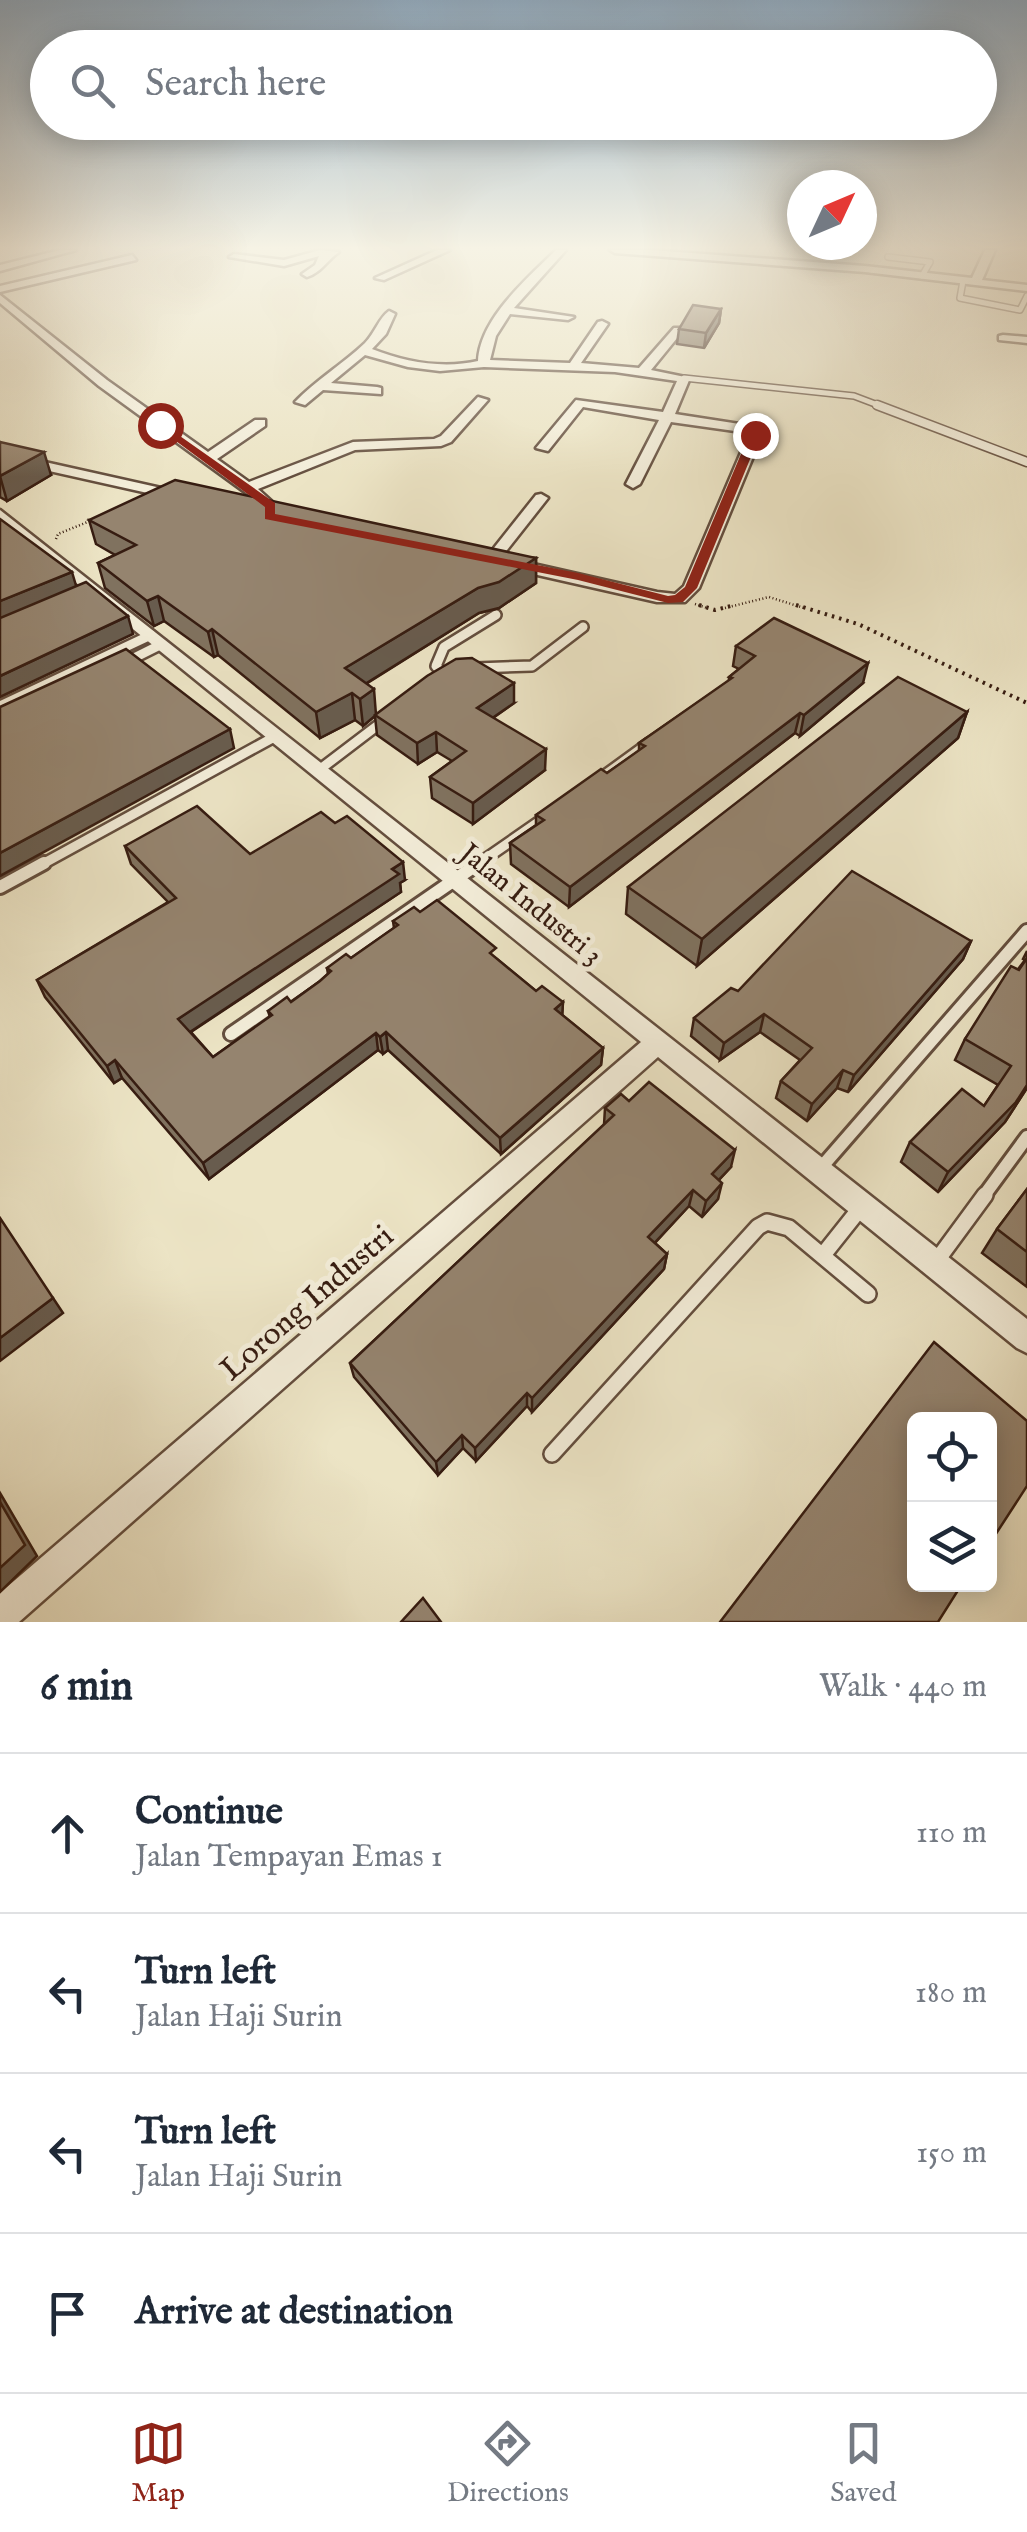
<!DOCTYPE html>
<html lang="en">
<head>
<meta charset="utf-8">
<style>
	:root { --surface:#fff; --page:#f6f6f7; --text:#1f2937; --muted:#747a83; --line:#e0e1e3; --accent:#8f2418 }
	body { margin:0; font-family:"IM FELL English",serif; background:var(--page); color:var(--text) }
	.controls { position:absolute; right:30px; bottom:30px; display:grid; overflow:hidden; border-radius:15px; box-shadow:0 5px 25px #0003 }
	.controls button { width:90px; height:90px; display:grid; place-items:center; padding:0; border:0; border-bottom:2px solid var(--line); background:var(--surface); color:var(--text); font:50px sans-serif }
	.compass { position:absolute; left:787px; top:170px; width:90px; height:90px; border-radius:50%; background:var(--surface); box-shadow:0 5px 25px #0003; rotate:46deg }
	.stop { position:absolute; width:30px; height:30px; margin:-22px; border:8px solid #8f2418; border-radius:50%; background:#fff }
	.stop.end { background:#8f2418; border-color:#fff; box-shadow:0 2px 10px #0008 }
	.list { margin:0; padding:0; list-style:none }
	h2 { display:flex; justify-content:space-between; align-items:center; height:130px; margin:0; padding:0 40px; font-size:42px }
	h2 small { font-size:32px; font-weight:400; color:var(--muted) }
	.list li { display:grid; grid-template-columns:65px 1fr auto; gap:30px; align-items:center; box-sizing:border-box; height:160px; padding:0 40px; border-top:2px solid var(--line) }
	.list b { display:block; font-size:38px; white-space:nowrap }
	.list p { margin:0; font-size:32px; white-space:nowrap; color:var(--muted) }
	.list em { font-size:32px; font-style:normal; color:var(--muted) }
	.icon { flex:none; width:55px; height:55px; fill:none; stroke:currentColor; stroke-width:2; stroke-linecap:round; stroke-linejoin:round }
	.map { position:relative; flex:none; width:1027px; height:1622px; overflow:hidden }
	.search { position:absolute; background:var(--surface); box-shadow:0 5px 25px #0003; left:30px; right:30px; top:30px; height:110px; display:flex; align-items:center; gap:25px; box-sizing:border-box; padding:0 35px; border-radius:55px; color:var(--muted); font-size:38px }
	.sheet { height:770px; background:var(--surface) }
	nav { display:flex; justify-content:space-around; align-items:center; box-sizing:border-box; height:140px; border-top:2px solid var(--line); background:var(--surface); font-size:28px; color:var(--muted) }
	nav a { display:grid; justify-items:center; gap:5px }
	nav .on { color:var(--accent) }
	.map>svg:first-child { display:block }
</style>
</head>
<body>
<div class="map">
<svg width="1027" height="1622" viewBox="0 0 1027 1622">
	<rect width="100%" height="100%" fill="#ece4c5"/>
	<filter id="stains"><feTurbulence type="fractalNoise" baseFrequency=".002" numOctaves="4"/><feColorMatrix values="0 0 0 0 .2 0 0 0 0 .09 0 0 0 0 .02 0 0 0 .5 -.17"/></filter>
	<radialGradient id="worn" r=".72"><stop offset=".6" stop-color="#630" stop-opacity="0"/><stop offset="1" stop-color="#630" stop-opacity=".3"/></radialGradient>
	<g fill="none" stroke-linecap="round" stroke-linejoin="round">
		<!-- service-far4 casing -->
		<g stroke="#644e3e" stroke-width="8">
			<g id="service-far4">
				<path d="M888,257L930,262L922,276"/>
				<path d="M963,281L960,298L1020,310L1027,296"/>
				<path d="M684,378L854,396L883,407"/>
			</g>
		</g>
		<!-- service-far3 casing -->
		<g stroke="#644e3e" stroke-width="11">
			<path id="service-far3" d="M877,405L1027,462"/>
		</g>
		<!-- service-far2 casing -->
		<g stroke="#644e3e" stroke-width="14">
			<g id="service-far2">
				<path d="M128,661L162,644"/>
				<path d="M476,668L532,666L583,627"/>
				<path d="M443,674L436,666L444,647L496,615"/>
				<path d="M0,706L151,635"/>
				<path d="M319,770L386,719"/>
				<path d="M598,780L649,743"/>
				<path d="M39,866L276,736"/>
				<path d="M475,866L547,816"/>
			</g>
		</g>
		<!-- service-far1 casing -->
		<g stroke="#644e3e" stroke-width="18">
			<g id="service-far1">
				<path d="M0,887L44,863"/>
				<path d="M231,1034L479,863"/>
				<path d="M819,1170L1027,931"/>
				<path d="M983,1197L1027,1137"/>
			</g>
		</g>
		<!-- service casing -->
		<g stroke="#644e3e" stroke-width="20">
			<g id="service">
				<path d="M823,1255L862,1206"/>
				<path d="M935,1263L985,1195"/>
				<path d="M552,1454L758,1227L767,1222L789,1228L868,1294"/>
			</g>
		</g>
		<!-- minor casing -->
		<g stroke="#644e3e" stroke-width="5">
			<g id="minor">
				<path d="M60,250H76L0,271V265Z"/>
				<path d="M320,250L339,252C327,260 322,272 307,277L302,274L315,265L319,256L284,266L229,257L234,254L284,260Z"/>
				<path d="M437,250H450L384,280L375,278Z"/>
				<path d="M556,250H566L514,308L574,317L568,320L510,314L496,336L490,360L570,363L598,322L602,321L608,324L581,363L639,368L674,328H682V332L651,370L690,378L675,414L746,425L762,435L699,588L685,602H657L511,569L503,564L511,559L657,592L675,594L684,586L748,436L742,432L671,422L640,484L633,488L626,484L659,420L583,407L548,451L536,448L576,400L663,412L677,381L615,372L484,367L440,371L408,367L365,355L331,383L377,387L381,388V394L323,390L305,405L295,402C316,380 343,364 365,343C375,333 379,318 389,311L395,314L386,334L372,349C405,362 443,369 478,361C480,318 528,278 556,250Z"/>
				<path d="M610,250H651L865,266L972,278L985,250H995L982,280L1027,285V291L865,272L615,253Z"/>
				<path d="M132,255L136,260L0,292V286Z"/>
				<path d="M0,295L107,380L208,452L255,420H265V426L217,459L249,482L353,442L434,439L441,436L478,397L488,400L451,442L441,446L355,450L258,489L279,508L274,519L269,520L262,516L265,508L260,503L99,386L0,303Z"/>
				<path d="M1003,335L1027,337V343L999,340V336Z"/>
				<path d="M0,452L179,492L186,496L179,500L0,460Z"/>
				<path d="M541,494L548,498L496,564H486V558L536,495Z"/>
				<path d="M0,510L1027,1319V1353L1017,1348L658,1057L19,1622H0V1593L641,1042L0,521Z"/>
			</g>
		</g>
		<!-- path-far1 -->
		<g stroke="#361c11" stroke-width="2.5" stroke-dasharray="1 2.5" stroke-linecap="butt">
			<path d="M56,539L58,534L90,521"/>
			<path d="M695,604L707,608"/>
			<path d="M725,608L769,597L804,608"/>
		</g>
		<!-- path -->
		<g stroke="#361c11" stroke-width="4" stroke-dasharray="2.5 5" stroke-linecap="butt">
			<path d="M699,605L715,610L735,605"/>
			<path d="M796,605L858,624L1027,703"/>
		</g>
		<!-- service-far4 -->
		<use href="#service-far4" stroke="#f3edd9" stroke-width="5"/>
		<!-- service-far3 -->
		<use href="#service-far3" stroke="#f3edd9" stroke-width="8"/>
		<!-- service-far2 -->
		<use href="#service-far2" stroke="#f3edd9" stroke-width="9"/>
		<!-- service-far1 -->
		<use href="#service-far1" stroke="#f3edd9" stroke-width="12"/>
		<!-- service -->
		<use href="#service" stroke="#f3edd9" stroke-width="15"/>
		<!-- minor -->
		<use href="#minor" fill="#f3edd9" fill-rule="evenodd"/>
	</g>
	<!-- wall -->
	<g fill="#80725f" stroke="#361c11" stroke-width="2.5">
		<path d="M721,309L719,323L704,348L677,344L679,329Z"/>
		<path d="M0,442L51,475L7,501L0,497Z"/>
		<path d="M89,520L536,558V583L499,608L479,613L366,684L376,714L514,703L493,718L545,770L473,824L432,798L430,777L452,761L437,752L418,764L377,735L375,716L363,726L355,720L320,738L218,655L214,657L164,621L154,626L105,588L98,563L115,555L96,544Z"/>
		<path d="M736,646L863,683L800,736L795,733L569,907L511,864L510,843L536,825V815L607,773L639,751V743L729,681V677L739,669L733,666Z"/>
		<path d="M967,712L958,738L697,966L626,914L628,887Z"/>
		<path d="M125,846L250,854L405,880L400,883L401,892L191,1032L213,1057L270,1017L268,1011L291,1002L320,981L328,974L327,968L351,958L394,928L393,921L420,912L497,959L536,991L563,1002L562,1015L603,1048L601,1065L501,1154L388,1050L383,1054L378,1050L209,1179L122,1078L114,1083L45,997L37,980L168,902L131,864Z"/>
		<path d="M971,941L963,959L848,1092L837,1088L807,1121L776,1098L781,1081L800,1060L760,1032L720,1060L691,1036L694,1018L738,991Z"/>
		<path d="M1027,951V1088L1005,1122L938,1192L901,1162L910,1142L984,1106L998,1085L955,1060L965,1039L1025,960L1023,959Z"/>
		<path d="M629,1101L731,1167L719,1180L718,1199L702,1217L689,1206L655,1243L667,1254L664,1269L532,1412L527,1406L476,1461L463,1448L438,1475L354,1377L350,1363L604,1125L605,1108Z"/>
		<path d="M1027,1189V1287L982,1253L997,1229Z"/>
	</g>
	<!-- shaded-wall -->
	<g fill="#685c4e" stroke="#361c11" stroke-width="2.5">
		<path d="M721,309L719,323L704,348L706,333Z"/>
		<path d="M44,452L51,475L7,501L0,476Z"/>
		<path d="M536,558V583L499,608L479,613L349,694L345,668L478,588Z"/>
		<path d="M72,572L77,589L0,621V601Z"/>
		<path d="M158,596L164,621L154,626L147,601Z"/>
		<path d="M128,616L133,634L0,697V676Z"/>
		<path d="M212,629L218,655L214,657L208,632Z"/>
		<path d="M868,663L863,683L800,736L804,715Z"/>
		<path d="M514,683V703L478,728L477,708Z"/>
		<path d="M374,689L376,715L363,726L360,699Z"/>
		<path d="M352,693L355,720L320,738L316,712Z"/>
		<path d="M967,712L958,738L697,966L702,939Z"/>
		<path d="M800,713L795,733L569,907L570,887Z"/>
		<path d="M230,729L234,748L0,876V853Z"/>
		<path d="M436,732L437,752L418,764L417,743Z"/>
		<path d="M546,749L545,770L473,824V803Z"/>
		<path d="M403,862L405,880L400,883L401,892L184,1036L178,1019Z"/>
		<path d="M971,941L963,959L848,1092L854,1075Z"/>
		<path d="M563,1002L562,1020L555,1009Z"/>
		<path d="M764,1014L760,1032L720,1060L724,1043Z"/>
		<path d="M386,1032L388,1050L383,1054L380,1037Z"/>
		<path d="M376,1033L378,1050L209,1179L203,1163Z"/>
		<path d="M603,1048L601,1065L501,1154L500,1138Z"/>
		<path d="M115,1060L122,1078L114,1083L107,1066Z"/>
		<path d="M843,1070L837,1088L807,1121L812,1104Z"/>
		<path d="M1027,1085V1088L1005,1122L938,1192L948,1172Z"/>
		<path d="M735,1150L731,1167L708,1191L712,1174Z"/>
		<path d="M722,1183L718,1199L702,1217L706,1201Z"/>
		<path d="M693,1190L689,1206L645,1253L648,1237Z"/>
		<path d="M667,1254L664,1269L532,1412V1398Z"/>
		<path d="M53,1298L63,1313L0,1361V1338Z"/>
		<path d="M527,1393V1406L476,1461L475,1448Z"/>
		<path d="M462,1435L463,1448L438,1475L436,1462Z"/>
		<path d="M0,1493L37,1556L0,1592Z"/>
	</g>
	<!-- building -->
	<g fill="#95846f" stroke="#361c11" stroke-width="2.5">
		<path d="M693,305L721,309L706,333L679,329Z"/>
		<path d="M0,442L44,452L0,476Z"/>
		<path d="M175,480L536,558L499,582L478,588L345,668L374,689L360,699L352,693L316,712L212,629L208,632L158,596L147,601L98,563L136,545L89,520Z"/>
		<path d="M0,519L72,572L0,601Z"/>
		<path d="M86,582L128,616L0,676V618Z"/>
		<path d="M774,618L868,663L804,715L800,713L570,887L510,843L544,820L536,815L601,769L607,773L645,746L639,743L732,678L729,677L755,656L736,646Z"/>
		<path d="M126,649L230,729L0,853V707Z"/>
		<path d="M472,658L514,683L477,708L546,749L473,803L430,777L466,751L436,732L417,743L375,715L427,676L456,659Z"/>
		<path d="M898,677L967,712L702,939L628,887Z"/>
		<path d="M197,806L250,854L321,812L335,823L347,816L403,862L392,869L399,874L178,1019L213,1057L272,1015L268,1011L287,997L291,1002L320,981L331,971L327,968L346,954L351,958L398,925L393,921L414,907L420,912L437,900L496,948L490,953L536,991L542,986L563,1002L555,1009L603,1048L500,1138L386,1032L380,1037L376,1033L203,1163L115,1060L107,1066L37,980L176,898L125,846Z"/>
		<path d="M852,871L971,941L854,1075L843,1070L812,1104L781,1081L812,1048L764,1014L724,1043L694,1018L731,988L738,991Z"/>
		<path d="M1027,958V1085L1016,1102L948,1172L910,1142L962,1089L984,1106L1011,1066L965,1039L1011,966L1019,970Z"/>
		<path d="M649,1082L735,1150L712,1174L722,1183L706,1201L693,1190L648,1237L667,1254L532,1398L527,1393L475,1448L462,1435L436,1462L350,1363L614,1115L605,1108L621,1094L629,1101Z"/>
		<path d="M1027,1189V1252L997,1229Z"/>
		<path d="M0,1218L53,1298L0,1338Z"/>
		<path d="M934,1342L1027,1421V1486L990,1543V1420H914V1584H962L938,1622H720Z"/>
		<path d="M0,1502L25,1545L0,1568Z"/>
		<path d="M423,1598L441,1622H401Z"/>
	</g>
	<!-- sky -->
	<linearGradient id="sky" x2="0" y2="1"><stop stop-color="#91acc2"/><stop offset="0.52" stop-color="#f6f3e5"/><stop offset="1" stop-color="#f6f3e5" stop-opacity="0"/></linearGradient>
	<rect width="1027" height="477" fill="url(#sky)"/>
	<!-- route -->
	<path fill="#8f2418" d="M160,422L275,503V514L578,573L668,596L675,595L685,587L749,435L755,432L760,435L697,588L683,602L668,603L578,580L265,519V507L157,427Z"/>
	<g text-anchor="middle" stroke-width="10" stroke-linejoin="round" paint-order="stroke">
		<!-- street labels -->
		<g font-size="28" fill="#361c11" stroke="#f3edd9">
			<text transform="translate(532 903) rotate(39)" y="10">Jalan Industri 3</text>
		</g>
		<!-- near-street labels -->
		<g font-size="32" fill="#361c11" stroke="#f3edd9">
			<text transform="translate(306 1302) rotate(-41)" y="11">Lorong Industri</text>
		</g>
	</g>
	<rect width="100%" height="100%" filter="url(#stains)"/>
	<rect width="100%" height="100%" fill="url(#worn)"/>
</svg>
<div class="controls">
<button><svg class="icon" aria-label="locate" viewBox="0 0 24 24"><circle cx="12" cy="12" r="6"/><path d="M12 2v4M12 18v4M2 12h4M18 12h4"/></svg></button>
<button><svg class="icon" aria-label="layers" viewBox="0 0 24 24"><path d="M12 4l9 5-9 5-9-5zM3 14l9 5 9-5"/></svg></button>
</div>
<svg class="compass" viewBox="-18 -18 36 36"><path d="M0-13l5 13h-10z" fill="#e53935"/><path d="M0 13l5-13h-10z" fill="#747a83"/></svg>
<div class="stop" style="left:160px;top:425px"></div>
<div class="stop end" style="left:755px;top:435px"></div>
<div class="search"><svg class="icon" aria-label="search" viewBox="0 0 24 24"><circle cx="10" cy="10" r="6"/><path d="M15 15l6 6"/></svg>Search here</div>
</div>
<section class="sheet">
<h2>6 min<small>Walk · 440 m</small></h2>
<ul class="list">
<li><svg class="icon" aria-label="ahead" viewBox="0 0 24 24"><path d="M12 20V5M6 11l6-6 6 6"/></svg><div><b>Continue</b><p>Jalan Tempayan Emas 1</p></div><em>110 m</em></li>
<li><svg class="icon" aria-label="left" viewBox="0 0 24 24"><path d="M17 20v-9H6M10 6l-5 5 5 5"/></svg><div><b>Turn left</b><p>Jalan Haji Surin</p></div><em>180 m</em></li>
<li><svg class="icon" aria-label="left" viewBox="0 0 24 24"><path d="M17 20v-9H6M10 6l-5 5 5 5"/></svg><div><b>Turn left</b><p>Jalan Haji Surin</p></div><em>150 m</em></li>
<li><svg class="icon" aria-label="arrive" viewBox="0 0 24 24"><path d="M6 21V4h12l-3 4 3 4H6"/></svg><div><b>Arrive at destination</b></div></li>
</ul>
</section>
<nav>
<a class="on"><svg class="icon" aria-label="map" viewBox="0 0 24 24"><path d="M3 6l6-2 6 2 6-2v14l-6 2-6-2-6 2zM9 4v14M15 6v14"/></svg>Map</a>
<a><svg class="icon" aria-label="directions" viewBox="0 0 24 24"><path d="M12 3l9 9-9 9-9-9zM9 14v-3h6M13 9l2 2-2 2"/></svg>Directions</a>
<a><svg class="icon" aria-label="saved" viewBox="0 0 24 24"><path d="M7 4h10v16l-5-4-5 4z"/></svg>Saved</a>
</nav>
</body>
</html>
